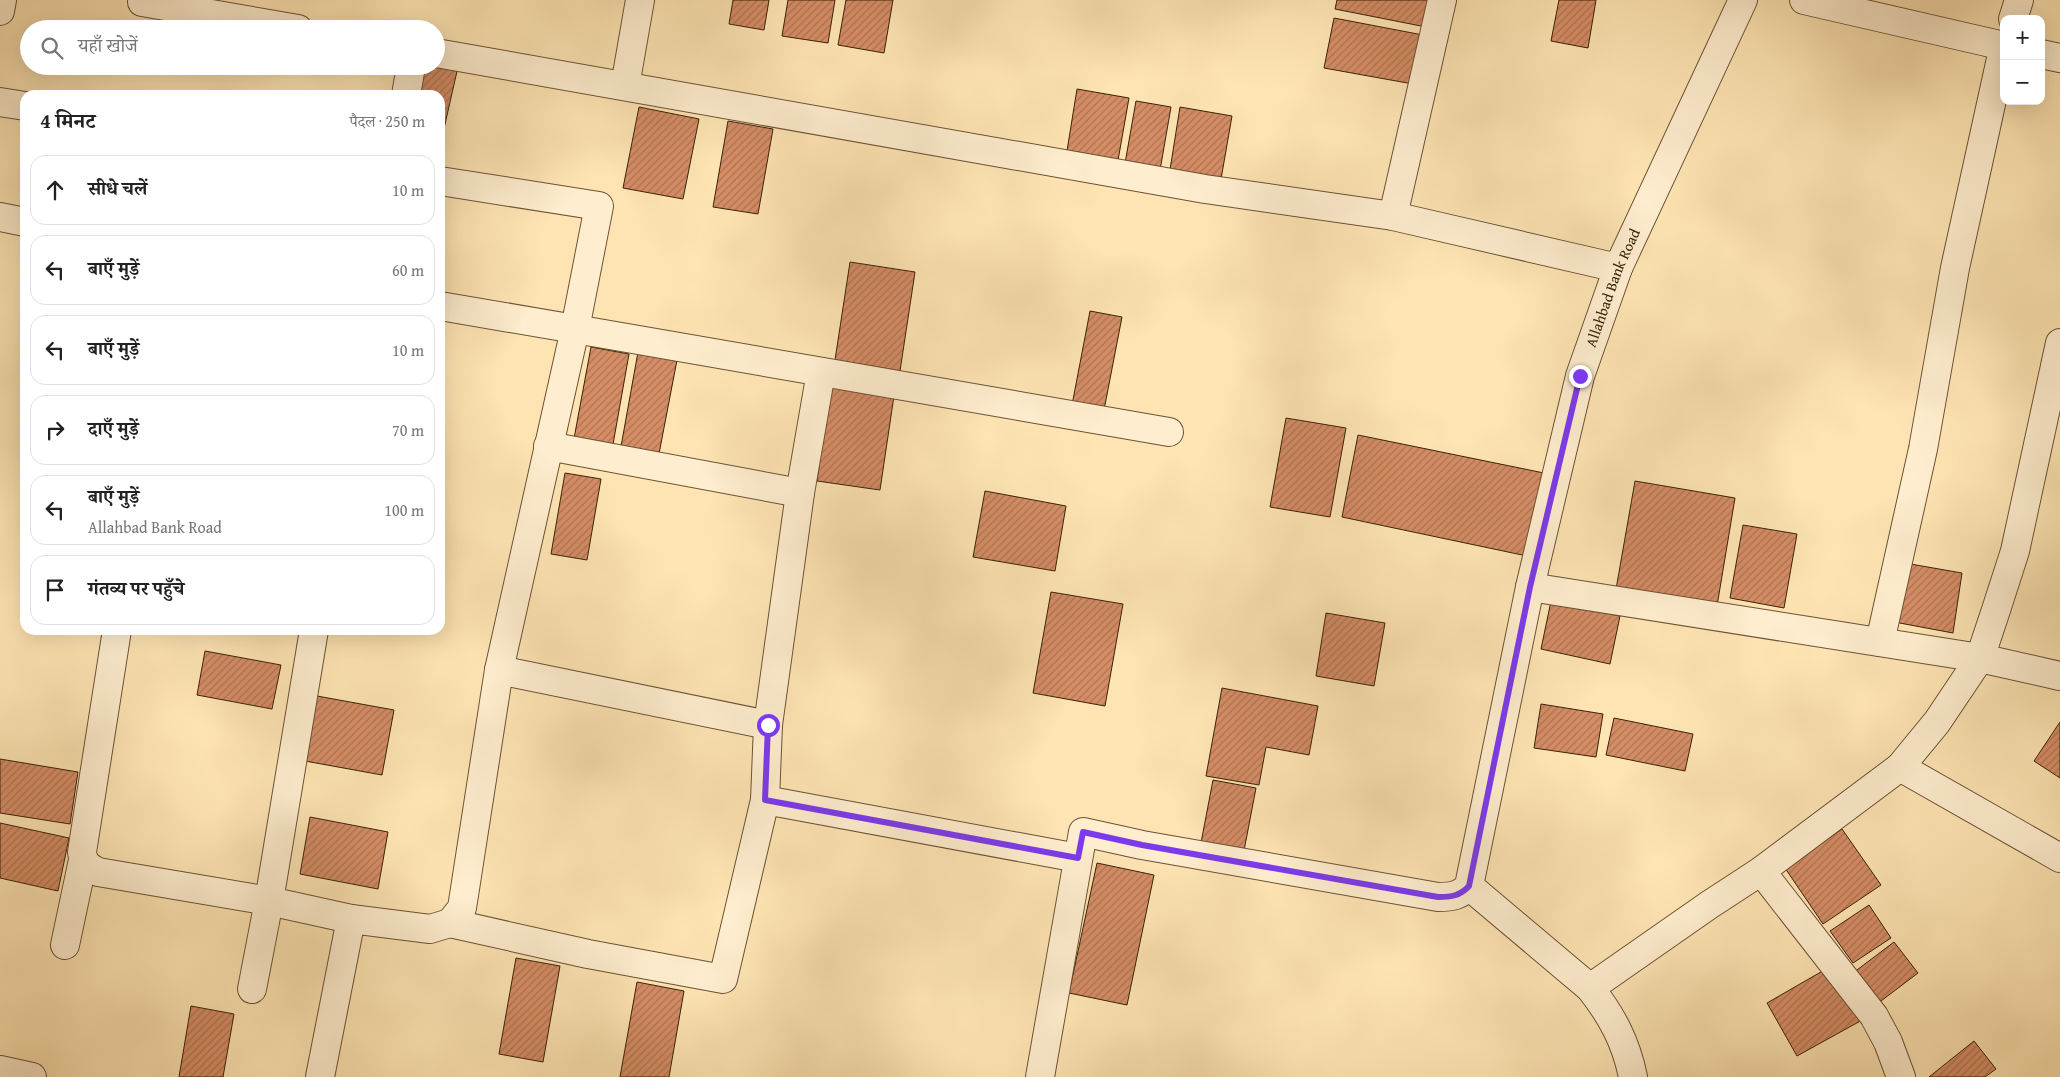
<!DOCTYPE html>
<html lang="hi">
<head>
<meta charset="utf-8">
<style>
	:root { --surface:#fff; --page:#f2f2f2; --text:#222; --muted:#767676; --line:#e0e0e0 }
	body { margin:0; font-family:"Gentium Book Plus","Noto Serif Devanagari",serif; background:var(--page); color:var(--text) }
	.controls { position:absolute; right:15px; top:15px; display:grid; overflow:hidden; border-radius:10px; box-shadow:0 5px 20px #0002 }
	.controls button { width:45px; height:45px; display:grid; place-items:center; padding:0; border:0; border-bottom:1px solid var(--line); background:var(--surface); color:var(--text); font:25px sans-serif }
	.stop { position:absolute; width:15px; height:15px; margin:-11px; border:4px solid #7c3aed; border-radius:50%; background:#fff }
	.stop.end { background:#7c3aed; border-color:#fff; box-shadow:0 1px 5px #0008 }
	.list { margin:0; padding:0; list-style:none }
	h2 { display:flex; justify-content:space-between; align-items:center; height:65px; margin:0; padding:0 20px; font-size:21px }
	h2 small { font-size:16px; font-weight:400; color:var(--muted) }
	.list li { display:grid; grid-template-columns:32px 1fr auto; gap:15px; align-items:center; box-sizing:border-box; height:70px; margin:0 10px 10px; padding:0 10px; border:1px solid var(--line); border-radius:15px }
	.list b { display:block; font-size:19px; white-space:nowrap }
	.list p { margin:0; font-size:16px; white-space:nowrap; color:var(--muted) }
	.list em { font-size:16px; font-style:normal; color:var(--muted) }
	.icon { flex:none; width:28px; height:28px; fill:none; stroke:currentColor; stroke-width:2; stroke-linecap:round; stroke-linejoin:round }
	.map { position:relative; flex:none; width:2060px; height:1077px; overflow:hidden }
	.search { position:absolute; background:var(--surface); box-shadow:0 5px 20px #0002; left:20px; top:20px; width:425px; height:55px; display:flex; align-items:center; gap:12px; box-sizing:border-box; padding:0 18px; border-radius:28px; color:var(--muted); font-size:19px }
	.panel { position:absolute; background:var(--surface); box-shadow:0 5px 20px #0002; left:20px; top:90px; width:425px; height:545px; border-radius:15px }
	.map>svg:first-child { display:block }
</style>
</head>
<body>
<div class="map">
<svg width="2060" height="1077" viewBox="0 0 2060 1077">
	<defs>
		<pattern id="building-hatch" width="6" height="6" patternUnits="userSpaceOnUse" patternTransform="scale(1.25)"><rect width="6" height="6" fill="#d58d66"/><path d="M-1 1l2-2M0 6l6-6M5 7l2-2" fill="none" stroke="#ae7352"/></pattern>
	</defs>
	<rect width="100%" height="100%" fill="#fee4b3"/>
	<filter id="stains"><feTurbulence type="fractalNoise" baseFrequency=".004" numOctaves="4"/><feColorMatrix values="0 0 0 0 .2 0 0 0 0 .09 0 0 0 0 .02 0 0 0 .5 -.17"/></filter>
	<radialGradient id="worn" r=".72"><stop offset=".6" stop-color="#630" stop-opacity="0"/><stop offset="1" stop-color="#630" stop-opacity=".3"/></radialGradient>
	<!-- building -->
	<g fill="url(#building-hatch)" stroke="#3a2108">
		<path d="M733,0H769L764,30L729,24Z"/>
		<path d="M788,0H835L828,43L782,36Z"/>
		<path d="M846,0H893L884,53L838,45Z"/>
		<path d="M1337,0H1431L1426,27L1335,9Z"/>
		<path d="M1559,0H1596L1588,48L1551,41Z"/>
		<path d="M1334,18L1423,35L1413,84L1324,68Z"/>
		<path d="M424,66L458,67L440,146V95H417Z"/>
		<path d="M1077,89L1129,98L1117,166L1066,157Z"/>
		<path d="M1136,101L1171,107L1159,176L1124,169Z"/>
		<path d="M639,107L699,119L683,199L623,188Z"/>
		<path d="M1180,107L1232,116L1220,185L1169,176Z"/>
		<path d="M728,121L773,129L758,214L713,207Z"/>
		<path d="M850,262L915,272L900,371L835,360Z"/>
		<path d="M1090,311L1122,317L1104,410L1072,405Z"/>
		<path d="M591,347L629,354L612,450L573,444Z"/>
		<path d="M638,352L677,360L658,459L620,452Z"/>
		<path d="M831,381L895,389L880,490L817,481Z"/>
		<path d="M1286,418L1346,428L1330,517L1270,507Z"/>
		<path d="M1358,435L1544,473L1527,556L1342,517Z"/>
		<path d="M565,473L601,479L587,560L551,554Z"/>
		<path d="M1635,481L1735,498L1716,612L1615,595Z"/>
		<path d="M985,491L1066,506L1055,571L973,557Z"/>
		<path d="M1743,525L1797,534L1784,608L1730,598Z"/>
		<path d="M1899,562L1962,573L1953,633L1889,621Z"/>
		<path d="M1051,592L1123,604L1105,706L1033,693Z"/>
		<path d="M1551,601L1620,616L1610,664L1541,649Z"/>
		<path d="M1326,613L1385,623L1374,686L1316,676Z"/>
		<path d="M205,651L281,665L272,709L197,695Z"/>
		<path d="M1222,688L1318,706L1309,755L1266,747L1259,785L1206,776Z"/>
		<path d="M317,696L394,710L382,775L305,761Z"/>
		<path d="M1541,704L1603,714L1596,757L1534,748Z"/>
		<path d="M1614,718L1693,734L1685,771L1606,755Z"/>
		<path d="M2060,722V778L2034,761Z"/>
		<path d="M0,759L78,772L70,824L0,813Z"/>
		<path d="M1213,780L1256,788L1243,856L1200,848Z"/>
		<path d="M310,817L388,832L378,889L300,874Z"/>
		<path d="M0,823L69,838L58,891L0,878Z"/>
		<path d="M1842,829L1881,885L1823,924L1785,868Z"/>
		<path d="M1097,863L1154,875L1127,1005L1069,993Z"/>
		<path d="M1869,905L1891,938L1853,963L1830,931Z"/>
		<path d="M1894,942L1918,973L1877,1004L1853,973Z"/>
		<path d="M516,958L560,966L543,1062L499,1054Z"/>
		<path d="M1833,965L1864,1019L1797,1056L1767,1003Z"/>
		<path d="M637,982L684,991L669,1077H620Z"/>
		<path d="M191,1006L234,1014L223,1077H179Z"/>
		<path d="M1974,1041L1996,1069L1985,1077H1929Z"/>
	</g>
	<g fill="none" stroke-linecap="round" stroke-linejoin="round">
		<!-- street casing -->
		<g stroke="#6b5233" stroke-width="30">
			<g id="street">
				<path d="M1804,0L2004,46"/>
				<path d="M142,2L298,29"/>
				<path d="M0,11L2,0"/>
				<path d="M2013,19L2019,0"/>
				<path d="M436,53L1205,189L1393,216L1442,0"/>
				<path d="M2041,54L2060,58"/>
				<path d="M625,86L640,0"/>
				<path d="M406,95L411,66"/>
				<path d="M0,102L25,106"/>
				<path d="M440,181L599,206L575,329L440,306"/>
				<path d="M1393,216L1618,268"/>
				<path d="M0,217L25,222"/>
				<path d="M548,446L800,493"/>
				<path d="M1530,587L1980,658L2060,676"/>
				<path d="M117,630L82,852C83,863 88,867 98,872L269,901L252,989"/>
				<path d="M314,630L269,901L351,919"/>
				<path d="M1880,642L1923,449L1955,268L2004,45"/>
				<path d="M499,670L768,725L800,493L821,372"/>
				<path d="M768,725L765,800L1078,858"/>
				<path d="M1900,767L2060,858"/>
				<path d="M1761,871L1874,1016L1888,1042L1901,1077"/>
				<path id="s1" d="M1469,886L1530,587L1580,376L1618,268L1743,0"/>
				<path d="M1469,886L1590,988C1612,1016 1626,1042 1633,1077"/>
				<path d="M450,923L588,954L723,979L765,800"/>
				<path d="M65,945L83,860"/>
				<path d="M1590,988L1709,905L1761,871L1900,767L1937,722L1980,658L1996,610L2015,551L2060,343"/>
				<path d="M0,1070L32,1077"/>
				<path d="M320,1077L351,919L430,929L450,923L462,908L499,670L575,329L1169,432"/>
				<path d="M1040,1077L1083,832L1142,845L1438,897C1451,897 1460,896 1469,886"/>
			</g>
		</g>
		<!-- street -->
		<use href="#street" stroke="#feedce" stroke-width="28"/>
	</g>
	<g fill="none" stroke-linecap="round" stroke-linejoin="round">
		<!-- route -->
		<path stroke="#7c3aed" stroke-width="6" d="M768,725L765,800L1078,858L1083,832L1142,845L1438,897C1451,897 1460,896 1469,886L1530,587L1580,376"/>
	</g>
	<g text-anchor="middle" stroke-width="4.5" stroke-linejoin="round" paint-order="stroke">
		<!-- street labels -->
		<g font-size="15" fill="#3a2108" stroke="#feedce">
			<text dy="5" stroke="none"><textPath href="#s1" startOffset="616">Allahbad Bank Road</textPath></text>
		</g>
	</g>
	<rect width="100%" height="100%" filter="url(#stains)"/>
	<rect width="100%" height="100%" fill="url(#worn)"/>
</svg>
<div class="controls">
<button>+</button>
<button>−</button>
</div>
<div class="stop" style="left:768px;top:725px"></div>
<div class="stop end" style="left:1580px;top:376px"></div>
<div class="search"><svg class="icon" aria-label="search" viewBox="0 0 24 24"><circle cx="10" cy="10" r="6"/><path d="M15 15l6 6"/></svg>यहाँ खोजें</div>
<section class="panel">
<h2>4 मिनट<small>पैदल · 250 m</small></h2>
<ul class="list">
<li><svg class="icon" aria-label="ahead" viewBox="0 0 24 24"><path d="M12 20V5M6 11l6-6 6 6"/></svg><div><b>सीधे चलें</b></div><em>10 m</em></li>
<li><svg class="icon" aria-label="left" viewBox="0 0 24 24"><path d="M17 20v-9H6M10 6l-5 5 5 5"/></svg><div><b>बाएँ मुड़ें</b></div><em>60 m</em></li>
<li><svg class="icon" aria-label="left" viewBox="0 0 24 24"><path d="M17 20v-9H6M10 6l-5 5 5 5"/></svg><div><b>बाएँ मुड़ें</b></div><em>10 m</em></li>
<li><svg class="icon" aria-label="right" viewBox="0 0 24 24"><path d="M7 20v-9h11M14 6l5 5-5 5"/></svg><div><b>दाएँ मुड़ें</b></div><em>70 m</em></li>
<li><svg class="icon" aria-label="left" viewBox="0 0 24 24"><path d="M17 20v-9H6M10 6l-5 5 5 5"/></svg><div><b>बाएँ मुड़ें</b><p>Allahbad Bank Road</p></div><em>100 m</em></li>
<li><svg class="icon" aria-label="arrive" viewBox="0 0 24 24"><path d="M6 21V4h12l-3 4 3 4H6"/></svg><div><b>गंतव्य पर पहुँचे</b></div></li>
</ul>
</section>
</div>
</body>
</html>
